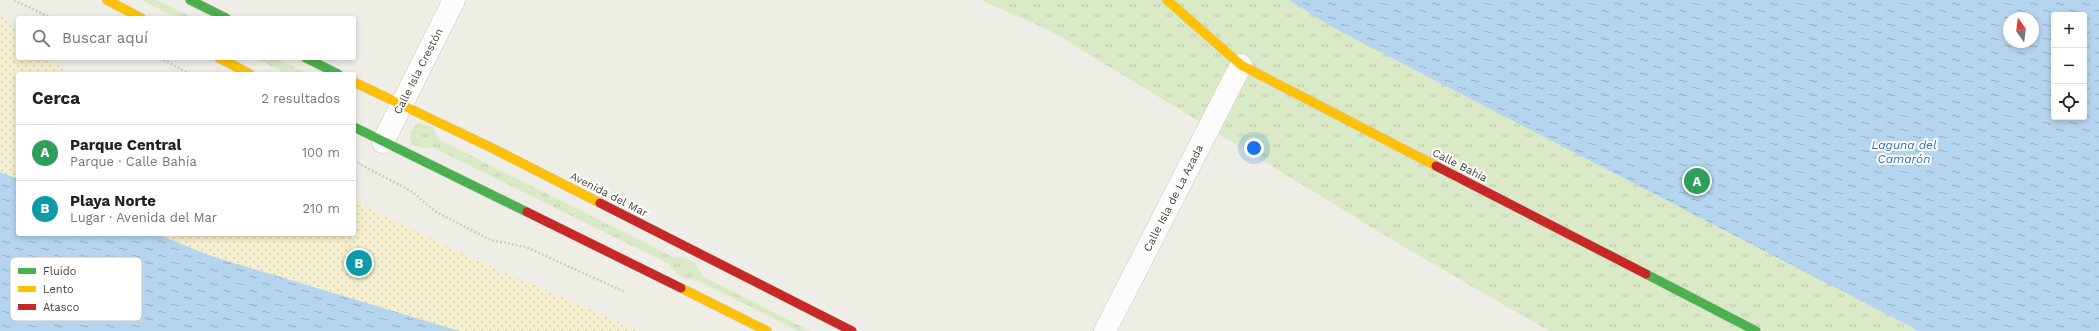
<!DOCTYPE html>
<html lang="es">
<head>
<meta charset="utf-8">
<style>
	:root { --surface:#fff; --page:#f2f2f2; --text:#222; --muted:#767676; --line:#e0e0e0; --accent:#807c72 }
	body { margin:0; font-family:"Work Sans",sans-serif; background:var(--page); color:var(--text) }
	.controls { position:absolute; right:12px; top:12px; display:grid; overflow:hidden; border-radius:4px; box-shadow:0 2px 6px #0003 }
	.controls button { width:36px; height:36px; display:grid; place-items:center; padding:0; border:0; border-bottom:1px solid var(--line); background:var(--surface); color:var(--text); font:20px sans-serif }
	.compass { position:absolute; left:2003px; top:12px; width:36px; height:36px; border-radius:50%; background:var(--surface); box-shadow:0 2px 6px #0003; rotate:346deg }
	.you { position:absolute; left:1254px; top:148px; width:14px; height:14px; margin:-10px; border:3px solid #fff; border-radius:50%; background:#1a73e8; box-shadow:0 0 0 6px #1a73e833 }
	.badge { display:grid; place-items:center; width:26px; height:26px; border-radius:50%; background:var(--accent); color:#fff; font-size:13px; font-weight:700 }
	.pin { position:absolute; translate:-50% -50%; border:2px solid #fff; box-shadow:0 1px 4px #0006 }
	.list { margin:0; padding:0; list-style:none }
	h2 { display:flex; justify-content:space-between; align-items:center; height:52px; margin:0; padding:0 16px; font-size:17px }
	h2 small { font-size:13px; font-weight:400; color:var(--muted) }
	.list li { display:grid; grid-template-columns:26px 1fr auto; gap:12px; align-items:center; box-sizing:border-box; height:56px; padding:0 16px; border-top:1px solid var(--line) }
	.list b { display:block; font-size:15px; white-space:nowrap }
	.list p { margin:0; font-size:13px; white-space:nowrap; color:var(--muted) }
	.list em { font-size:13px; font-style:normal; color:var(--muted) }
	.icon { flex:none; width:22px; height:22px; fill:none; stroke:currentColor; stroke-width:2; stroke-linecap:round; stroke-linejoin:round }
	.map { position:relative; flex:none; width:2099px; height:331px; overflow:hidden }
	.search { position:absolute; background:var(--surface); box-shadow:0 2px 6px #0003; left:16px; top:16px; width:340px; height:44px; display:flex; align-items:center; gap:10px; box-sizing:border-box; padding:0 14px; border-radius:4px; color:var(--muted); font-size:15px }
	.panel { position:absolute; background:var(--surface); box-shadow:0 2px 6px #0003; left:16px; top:72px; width:340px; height:164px; border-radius:4px }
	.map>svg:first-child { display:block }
</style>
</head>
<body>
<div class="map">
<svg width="2099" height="331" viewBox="0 0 2099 331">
	<defs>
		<pattern id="grass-tufts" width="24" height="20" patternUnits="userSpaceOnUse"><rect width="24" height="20" fill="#daeac6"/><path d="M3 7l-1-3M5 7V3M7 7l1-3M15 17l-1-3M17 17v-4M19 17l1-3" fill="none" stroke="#bccaab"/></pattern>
		<pattern id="sand-dots" width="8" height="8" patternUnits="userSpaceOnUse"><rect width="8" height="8" fill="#f4efcf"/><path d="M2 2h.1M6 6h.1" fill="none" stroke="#d2ceb2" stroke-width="1.8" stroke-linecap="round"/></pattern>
		<pattern id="water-ripples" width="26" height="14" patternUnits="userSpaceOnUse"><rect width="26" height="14" fill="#b5d4ee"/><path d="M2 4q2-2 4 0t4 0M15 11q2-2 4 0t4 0" fill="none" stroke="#95adc1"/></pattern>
	</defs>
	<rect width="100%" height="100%" fill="#eeede6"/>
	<!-- grass -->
	<g fill="url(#grass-tufts)" fill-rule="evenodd">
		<path d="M142,0H156L193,18H177Z"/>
		<path d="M981,0H2099V331H1549L1399,244L1051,31ZM2054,15H2084V117H2054ZM2009,18H2033V42H2009Z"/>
		<path d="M256,58H275L308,74H287Z"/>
		<path d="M418,123L433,127L438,139L673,257C687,257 699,262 702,276L810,331H798L695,279C683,281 676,274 669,264L432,147C423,149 419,148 411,143L410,131Z"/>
	</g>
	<!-- sand -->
	<g fill="url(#sand-dots)">
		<path d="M0,14L18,33V58H42L75,74H18V179L0,172Z"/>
		<path d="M357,202L467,256L640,331H459L214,257L156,234H354V203Z"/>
	</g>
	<!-- water -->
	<g fill="url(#water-ripples)" fill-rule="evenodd">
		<path d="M1289,0H2099V331H1919L1332,27ZM2054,15H2084V117H2054ZM2009,18H2033V42H2009Z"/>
		<path d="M0,172L18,179V234H156L214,257L459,331H0Z"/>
	</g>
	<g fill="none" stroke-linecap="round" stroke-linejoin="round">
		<!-- street casing -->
		<g stroke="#cccbc4" stroke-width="23">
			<g id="street">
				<path d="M383,142L454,0"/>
				<path d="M1105,331L1241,65"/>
			</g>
		</g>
		<!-- fast casing -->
		<g stroke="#cecbbd" stroke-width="10">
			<g id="fast">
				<path d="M190,0L226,18"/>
				<path d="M306,58L338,74"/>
				<path d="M354,127L527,212"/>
				<path d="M1646,274L1756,331"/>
			</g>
		</g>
		<!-- slow casing -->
		<g stroke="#cecbbd" stroke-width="10">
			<g id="slow">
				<path d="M107,0L141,18"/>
				<path d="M1167,0L1241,65L1436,166"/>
				<path d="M219,58L250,74"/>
				<path d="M354,82L494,149L600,203"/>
				<path d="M681,288L767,331"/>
			</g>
		</g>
		<!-- jam casing -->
		<g stroke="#cecbbd" stroke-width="10">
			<g id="jam">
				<path d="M1436,166L1646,274"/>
				<path d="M600,203L852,331"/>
				<path d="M527,212L681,288"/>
			</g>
		</g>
		<!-- path -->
		<g stroke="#cdcbc6" stroke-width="2.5" stroke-dasharray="2 2" stroke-linecap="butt">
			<path d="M14,0L51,18"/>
			<path d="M160,58L190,74"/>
			<path d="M354,161L411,191L436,212L491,240L526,247L625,292"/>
		</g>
		<!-- street -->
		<use href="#street" stroke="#fcfcfb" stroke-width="22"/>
		<!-- fast -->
		<use href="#fast" stroke="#4caf50" stroke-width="9"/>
		<!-- slow -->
		<use href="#slow" stroke="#ffc107" stroke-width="9"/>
		<!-- jam -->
		<use href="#jam" stroke="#c62828" stroke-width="9"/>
	</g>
	<g text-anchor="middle" stroke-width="4" stroke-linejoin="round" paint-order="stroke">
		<!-- street labels -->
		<g font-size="11" fill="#443f33" stroke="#fff">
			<text transform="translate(418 71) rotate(-63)" y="4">Calle Isla Crestón</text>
			<text transform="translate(1460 165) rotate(27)" y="4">Calle Bahía</text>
			<text transform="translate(609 194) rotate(27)" y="4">Avenida del Mar</text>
			<text transform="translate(1173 198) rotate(-63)" y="4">Calle Isla de La Azada</text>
		</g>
		<!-- water labels -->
		<g font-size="12" font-style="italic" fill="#2b70b2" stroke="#fff">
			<text x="1904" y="149">Laguna del<tspan x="1904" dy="14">Camarón</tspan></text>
		</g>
	</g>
	<!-- legend -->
	<rect x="10" y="257" width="132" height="64" rx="6" fill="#fff" stroke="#c7c5c2" stroke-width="1"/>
	<rect x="18" y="268" width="18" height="6" fill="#4caf50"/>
	<rect x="18" y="286" width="18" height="6" fill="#ffc107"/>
	<rect x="18" y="304" width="18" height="6" fill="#c62828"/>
	<g font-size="11" fill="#443f33">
		<text x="43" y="275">Fluido</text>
		<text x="43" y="293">Lento</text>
		<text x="43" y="311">Atasco</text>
	</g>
</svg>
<div class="controls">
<button>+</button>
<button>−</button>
<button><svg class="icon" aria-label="locate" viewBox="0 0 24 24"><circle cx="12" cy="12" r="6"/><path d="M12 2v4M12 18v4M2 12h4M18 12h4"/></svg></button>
</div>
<svg class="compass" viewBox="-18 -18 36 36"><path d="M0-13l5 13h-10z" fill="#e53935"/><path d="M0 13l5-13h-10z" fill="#767676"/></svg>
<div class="you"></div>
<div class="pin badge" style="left:1697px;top:181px;background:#2e9e5b">A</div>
<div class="pin badge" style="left:359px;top:263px;background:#0f9aa8">B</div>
<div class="search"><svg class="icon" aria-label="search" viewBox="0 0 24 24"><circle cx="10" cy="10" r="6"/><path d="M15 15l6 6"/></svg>Buscar aquí</div>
<section class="panel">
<h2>Cerca<small>2 resultados</small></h2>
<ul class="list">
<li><span class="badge" style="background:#2e9e5b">A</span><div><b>Parque Central</b><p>Parque · Calle Bahía</p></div><em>100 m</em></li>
<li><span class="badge" style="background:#0f9aa8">B</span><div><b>Playa Norte</b><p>Lugar · Avenida del Mar</p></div><em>210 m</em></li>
</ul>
</section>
</div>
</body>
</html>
